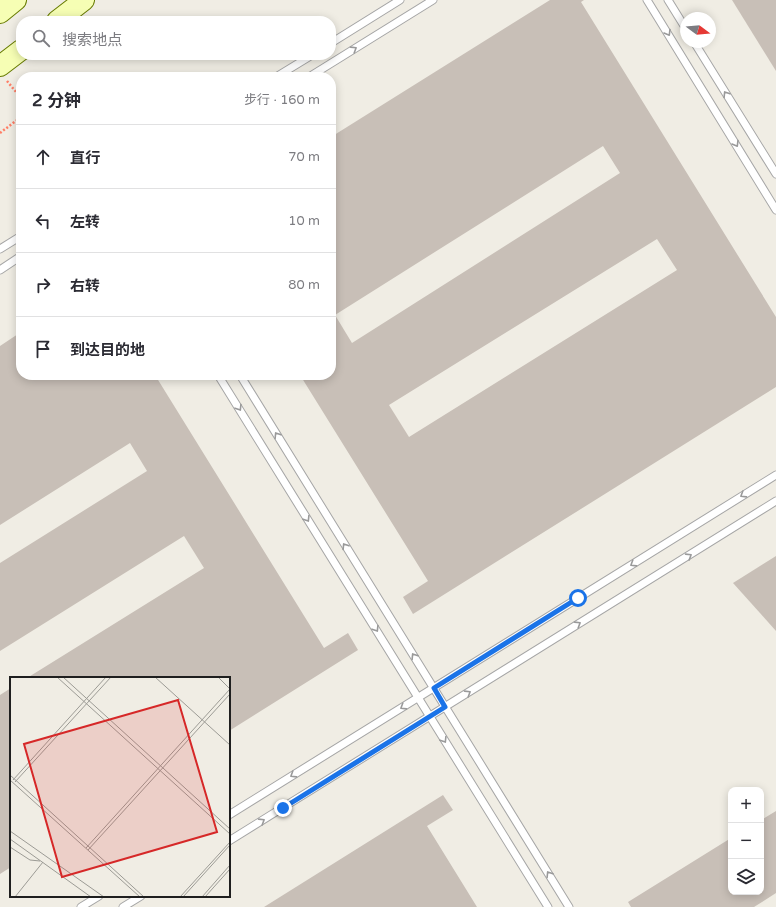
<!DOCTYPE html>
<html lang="zh">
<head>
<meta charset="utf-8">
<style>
	:root { --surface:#fff; --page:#f2f2f3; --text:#2b2b33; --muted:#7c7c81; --line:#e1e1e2 }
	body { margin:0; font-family:"Varela Round","Noto Sans SC",sans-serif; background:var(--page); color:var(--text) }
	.controls { position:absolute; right:12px; bottom:12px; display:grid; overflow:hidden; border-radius:8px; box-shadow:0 2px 10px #0003 }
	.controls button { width:36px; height:36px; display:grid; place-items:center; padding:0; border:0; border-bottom:1px solid var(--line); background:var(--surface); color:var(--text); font:20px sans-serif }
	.compass { position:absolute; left:680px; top:12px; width:36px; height:36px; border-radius:50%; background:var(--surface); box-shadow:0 2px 10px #0003; rotate:106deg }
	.stop { position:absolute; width:12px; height:12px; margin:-9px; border:3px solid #1a73e8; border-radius:50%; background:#fff }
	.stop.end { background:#1a73e8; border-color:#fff; box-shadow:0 1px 4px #0008 }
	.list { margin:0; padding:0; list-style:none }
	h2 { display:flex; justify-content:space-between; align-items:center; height:52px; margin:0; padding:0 16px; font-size:17px }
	h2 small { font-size:13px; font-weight:400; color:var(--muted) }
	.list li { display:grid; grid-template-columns:26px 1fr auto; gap:12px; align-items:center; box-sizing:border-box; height:64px; padding:0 16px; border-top:1px solid var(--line) }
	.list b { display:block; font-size:15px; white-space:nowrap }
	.list em { font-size:13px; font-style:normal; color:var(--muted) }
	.icon { flex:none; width:22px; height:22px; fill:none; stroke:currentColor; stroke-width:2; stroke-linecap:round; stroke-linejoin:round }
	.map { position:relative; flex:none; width:776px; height:907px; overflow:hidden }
	.search { position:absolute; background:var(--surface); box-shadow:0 2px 10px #0003; left:16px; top:16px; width:320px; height:44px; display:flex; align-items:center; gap:10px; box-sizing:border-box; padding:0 14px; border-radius:16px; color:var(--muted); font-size:15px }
	.panel { position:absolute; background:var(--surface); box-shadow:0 2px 10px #0003; left:16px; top:72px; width:320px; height:308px; border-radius:16px }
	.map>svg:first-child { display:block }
</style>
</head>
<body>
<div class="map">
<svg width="776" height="907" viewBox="0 0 776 907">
	<rect width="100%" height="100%" fill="#f0ede4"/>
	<!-- building -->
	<g fill="#c8bfb7" fill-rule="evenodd">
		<path d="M550,0H584L581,2L776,317V387L413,614L403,597L428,581L300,375H331V137ZM603,146L620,173L352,343L335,315ZM657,239L677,270L409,437L389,405Z"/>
		<path d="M732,0H776V71Z"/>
		<path d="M21,332V375H155L324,648L348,633L358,650L229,731V678H27L204,568L184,536L0,651V563L147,471L130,443L0,525V346Z"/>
		<path d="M776,556V631L733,583Z"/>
		<path d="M11,688V867L0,874V695Z"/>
		<path d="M443,795L453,810L427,826L477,907H264Z"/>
		<path d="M776,811V893L754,907H631L628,902L731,838V892H761V820Z"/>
	</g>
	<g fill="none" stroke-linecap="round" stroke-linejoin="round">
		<!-- lane casing -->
		<g stroke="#a6a6a6" stroke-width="9">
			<g id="lane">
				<path d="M647,0L776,210"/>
				<path d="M668,0L686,29"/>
				<path d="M694,42L776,174"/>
				<path d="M331,43L400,0"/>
				<path d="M276,77L312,55"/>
				<path d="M309,77L433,0"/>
				<path d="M0,249L21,236"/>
				<path d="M0,270L21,256"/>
				<path d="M218,375L548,907"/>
				<path d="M240,375L569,907"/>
				<path d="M229,815L776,475"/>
				<path d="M229,841L776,501"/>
				<path d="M81,907L99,896"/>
				<path d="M123,907L141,896"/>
			</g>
		</g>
		<!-- secondary casing -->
		<g stroke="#677b00" stroke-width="22">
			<g id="secondary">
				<path d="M0,13L16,0"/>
				<path d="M57,21L84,0"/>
				<path d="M0,66L21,50"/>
			</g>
		</g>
		<!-- path -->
		<g stroke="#ff7e66" stroke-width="2.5" stroke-dasharray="2 2" stroke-linecap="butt">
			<path d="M73,77L76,74"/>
			<path d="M7,81L21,98"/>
			<path d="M0,133L21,117"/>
		</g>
		<!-- lane -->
		<use href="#lane" stroke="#fff" stroke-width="7"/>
		<!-- secondary -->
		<use href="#secondary" stroke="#f6feb4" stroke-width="20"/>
	</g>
	<!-- one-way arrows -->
	<defs><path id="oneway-chevron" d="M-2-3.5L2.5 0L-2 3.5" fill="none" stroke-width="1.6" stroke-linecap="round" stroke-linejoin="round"/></defs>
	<g stroke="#9a9a9a">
		<use href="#oneway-chevron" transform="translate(668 33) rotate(59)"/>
		<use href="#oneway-chevron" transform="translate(354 49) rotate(-32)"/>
		<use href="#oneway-chevron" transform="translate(726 94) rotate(-122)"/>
		<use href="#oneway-chevron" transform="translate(736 144) rotate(59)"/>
		<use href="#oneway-chevron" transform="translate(239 408) rotate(58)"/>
		<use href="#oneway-chevron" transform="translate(277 435) rotate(-122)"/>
		<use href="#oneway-chevron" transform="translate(743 495) rotate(148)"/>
		<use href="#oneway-chevron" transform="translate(307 519) rotate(58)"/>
		<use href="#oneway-chevron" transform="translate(345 546) rotate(-122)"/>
		<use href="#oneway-chevron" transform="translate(689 556) rotate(-32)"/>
		<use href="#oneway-chevron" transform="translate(633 564) rotate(148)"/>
		<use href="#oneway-chevron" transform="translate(578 624) rotate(-32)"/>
		<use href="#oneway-chevron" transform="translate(376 629) rotate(58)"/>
		<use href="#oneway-chevron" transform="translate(414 656) rotate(-122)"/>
		<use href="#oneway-chevron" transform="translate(468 693) rotate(-32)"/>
		<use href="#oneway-chevron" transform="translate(403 707) rotate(148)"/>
		<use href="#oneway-chevron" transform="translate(444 740) rotate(58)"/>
		<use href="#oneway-chevron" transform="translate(293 775) rotate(148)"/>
		<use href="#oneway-chevron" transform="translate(262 821) rotate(-32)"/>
		<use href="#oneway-chevron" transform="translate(549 874) rotate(-122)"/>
	</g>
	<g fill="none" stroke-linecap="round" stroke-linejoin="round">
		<!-- route -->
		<path stroke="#1a73e8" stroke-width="5" d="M283,808L445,707L434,688L578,598"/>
	</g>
	<!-- overview -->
	<g transform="translate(10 677)">
		<rect width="220" height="220" fill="#f0ede4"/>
		<path fill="none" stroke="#9c9b95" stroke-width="1" d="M47,0L220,157M53,0L220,152M145,0L220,68M208,0L220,12M0,98L134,220M0,103L130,220M3,103L96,0M5,105L101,0M0,154L94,220M0,162L81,220M0,170L20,183L30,184M76,171L220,12M78,173L220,17M5,220L33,185M170,220L220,165M173,220L220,168M192,220L220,188M195,220L220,192"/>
		<path fill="#d62828" fill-opacity="0.15" stroke="#d62828" stroke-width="2" d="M168,23L207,155L52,200L14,67Z"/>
		<rect width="220" height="220" fill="none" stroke="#1f1f1f" stroke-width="2"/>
	</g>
</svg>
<div class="controls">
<button>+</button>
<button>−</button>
<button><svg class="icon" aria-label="layers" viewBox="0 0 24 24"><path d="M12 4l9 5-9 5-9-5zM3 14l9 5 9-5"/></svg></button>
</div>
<svg class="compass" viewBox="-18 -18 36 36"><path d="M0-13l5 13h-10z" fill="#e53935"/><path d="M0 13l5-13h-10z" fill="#7c7c81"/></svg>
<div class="stop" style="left:578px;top:598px"></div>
<div class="stop end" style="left:283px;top:808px"></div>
<div class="search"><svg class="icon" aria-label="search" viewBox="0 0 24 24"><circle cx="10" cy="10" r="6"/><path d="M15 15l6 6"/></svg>搜索地点</div>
<section class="panel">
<h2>2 分钟<small>步行 · 160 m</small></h2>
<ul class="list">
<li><svg class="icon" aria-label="ahead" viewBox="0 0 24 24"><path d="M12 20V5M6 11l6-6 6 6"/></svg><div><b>直行</b></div><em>70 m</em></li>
<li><svg class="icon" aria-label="left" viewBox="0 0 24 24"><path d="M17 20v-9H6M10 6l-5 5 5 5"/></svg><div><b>左转</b></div><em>10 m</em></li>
<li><svg class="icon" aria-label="right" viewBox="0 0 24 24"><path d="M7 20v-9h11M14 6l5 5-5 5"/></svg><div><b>右转</b></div><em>80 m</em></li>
<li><svg class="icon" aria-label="arrive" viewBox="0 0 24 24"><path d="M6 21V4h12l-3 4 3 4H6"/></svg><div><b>到达目的地</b></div></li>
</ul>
</section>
</div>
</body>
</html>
